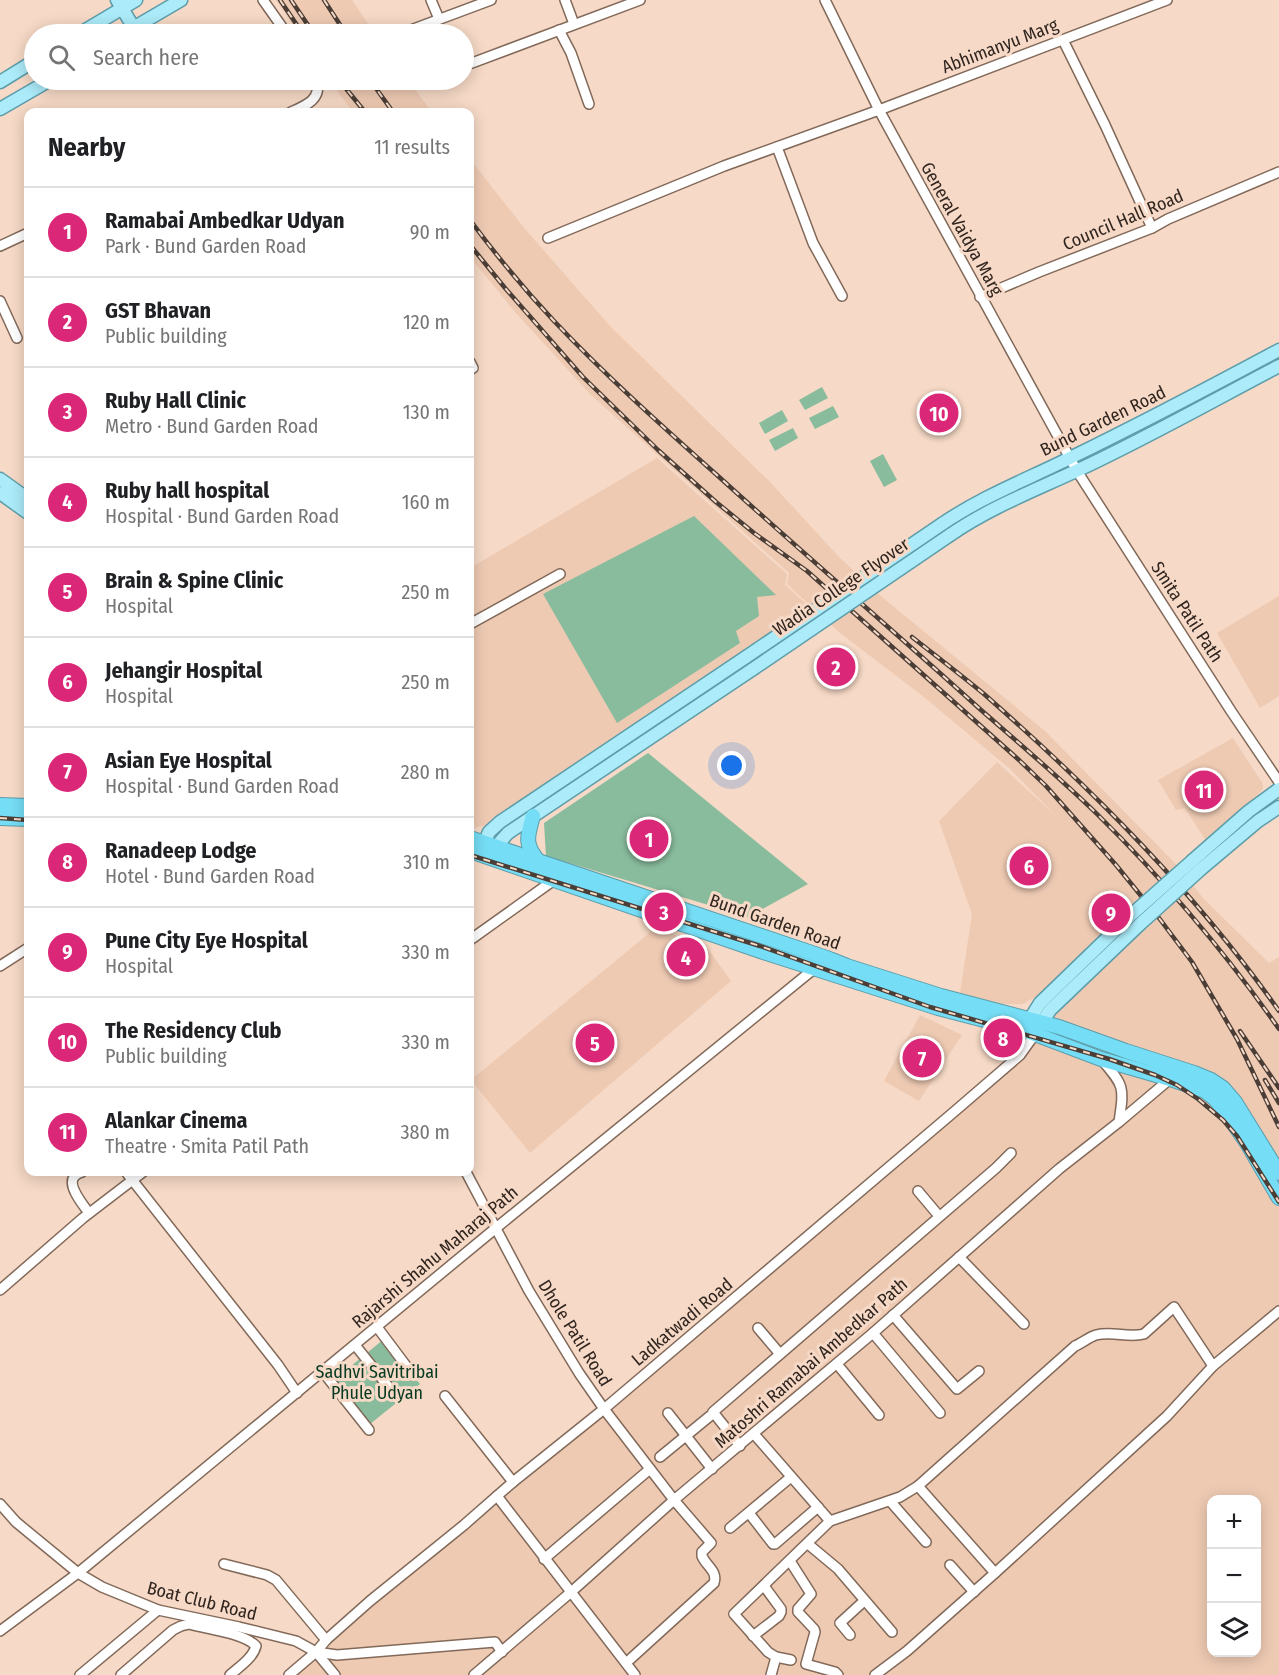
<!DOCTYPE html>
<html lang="en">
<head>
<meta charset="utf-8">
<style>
	:root { --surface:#fff; --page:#f2f2f2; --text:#202124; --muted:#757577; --line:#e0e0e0; --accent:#db2777 }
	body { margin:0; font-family:"Fira Sans Condensed",sans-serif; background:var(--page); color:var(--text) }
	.controls { position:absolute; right:18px; bottom:18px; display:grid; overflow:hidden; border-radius:12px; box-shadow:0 3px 15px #0003 }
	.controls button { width:54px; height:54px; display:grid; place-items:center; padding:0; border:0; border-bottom:2px solid var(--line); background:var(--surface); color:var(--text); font:30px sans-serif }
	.you { position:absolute; left:732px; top:766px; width:21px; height:21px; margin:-15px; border:4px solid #fff; border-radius:50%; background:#1a73e8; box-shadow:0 0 0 9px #1a73e833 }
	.badge { display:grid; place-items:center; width:39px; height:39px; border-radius:50%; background:var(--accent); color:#fff; font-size:20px; font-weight:700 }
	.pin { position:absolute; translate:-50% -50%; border:3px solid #fff; box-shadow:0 2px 6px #0006 }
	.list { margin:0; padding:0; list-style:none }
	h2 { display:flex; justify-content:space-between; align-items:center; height:78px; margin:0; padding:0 24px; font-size:26px }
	h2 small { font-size:20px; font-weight:400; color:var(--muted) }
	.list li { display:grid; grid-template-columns:39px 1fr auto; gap:18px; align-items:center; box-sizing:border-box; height:90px; padding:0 24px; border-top:2px solid var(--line) }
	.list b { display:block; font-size:22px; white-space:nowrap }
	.list p { margin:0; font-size:20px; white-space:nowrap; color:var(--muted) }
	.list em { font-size:20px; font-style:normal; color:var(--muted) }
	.icon { flex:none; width:33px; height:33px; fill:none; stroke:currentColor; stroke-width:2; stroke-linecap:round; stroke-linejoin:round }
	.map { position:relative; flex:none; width:1279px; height:1675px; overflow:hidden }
	.search { position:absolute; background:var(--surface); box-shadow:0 3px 15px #0003; left:24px; top:24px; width:450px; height:66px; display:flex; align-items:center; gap:15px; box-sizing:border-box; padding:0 21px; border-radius:33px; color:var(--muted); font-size:22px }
	.panel { position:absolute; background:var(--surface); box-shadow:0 3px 15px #0003; left:24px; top:108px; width:450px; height:1068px; border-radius:12px }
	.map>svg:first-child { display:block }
</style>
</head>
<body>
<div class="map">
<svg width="1279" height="1675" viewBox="0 0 1279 1675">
	<rect width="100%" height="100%" fill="#f6d9c6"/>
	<!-- built -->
	<g fill="#eecab3" fill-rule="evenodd">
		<path d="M276,0H352L375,34H299Z"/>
		<path d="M329,80H408L432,112H353Z"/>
		<path d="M470,159L525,229L610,326L770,482L840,558L882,597L1045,731L1174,862L1204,899L1269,963L1279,957V1675H283L325,1636L457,1529L1019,1054L1034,1035L1145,912L1138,903L1037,996L1023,1004H998L960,993L972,914L939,821L997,762L1056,816L1010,769L924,697L840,633L787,584L789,573L591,395L515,312L470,257ZM1212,1500H1256V1652H1212Z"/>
		<path d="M657,458L787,574L785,585L811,608L655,709L487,825L470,829V568Z"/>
		<path d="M1279,596V696L1260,708L1217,633Z"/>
		<path d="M1233,738L1263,784V789L1241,812L1206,841L1185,808L1176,810L1158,780Z"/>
		<path d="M653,930L665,931L708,949L731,981L530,1153L471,1080Z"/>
		<path d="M920,1015L962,1035L919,1101L884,1081Z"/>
	</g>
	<!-- green -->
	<g fill="#89bc9d">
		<path d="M822,387L828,398L805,410L799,400Z"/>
		<path d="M833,406L839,417L815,429L809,418Z"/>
		<path d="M782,410L788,421L765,434L759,423Z"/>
		<path d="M793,428L798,438L775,451L769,440Z"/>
		<path d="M883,454L897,480L884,487L870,461Z"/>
		<path d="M694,516L776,595L757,597L759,616L736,631L740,643L617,723L543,594Z"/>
		<path d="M648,753L808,884L748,917L546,856L544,823Z"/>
		<path d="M384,1339L420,1384L370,1424L334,1380Z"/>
	</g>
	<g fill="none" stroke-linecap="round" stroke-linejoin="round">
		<!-- minor casing -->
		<g stroke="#826959" stroke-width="12">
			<g id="minor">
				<path d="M263,0L287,34"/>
				<path d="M431,0L439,19"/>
				<path d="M565,0L574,24"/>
				<path d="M825,0L879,110L1077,471L1231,711L1279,782"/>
				<path d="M559,30L571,53L589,104"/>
				<path d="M400,34L491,0"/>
				<path d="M1063,40L1105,125L1152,228"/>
				<path d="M464,66L640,0"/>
				<path d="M291,112C305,106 323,99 316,80"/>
				<path d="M777,147L813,243L842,296"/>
				<path d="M548,238L724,166L879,110L1167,0"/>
				<path d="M0,246L28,233"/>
				<path d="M980,297L1039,272L1152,228L1168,219L1279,172"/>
				<path d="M0,301L17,338"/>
				<path d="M470,362L473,368L470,370"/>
				<path d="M470,624L560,574"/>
				<path d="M470,940L554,880V878"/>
				<path d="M0,966L28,948"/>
				<path d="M1102,1060C1125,1087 1124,1087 1119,1122"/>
				<path d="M82,1172C79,1173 76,1174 74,1177C67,1186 84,1206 89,1213"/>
				<path d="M126,1172L278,1365L297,1393"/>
				<path d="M466,1172L529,1291L579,1373L604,1409L674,1500L711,1543L702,1552V1556C706,1566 718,1571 714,1583L626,1663"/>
				<path d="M918,1191L939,1216"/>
				<path d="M959,1257L1024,1324"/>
				<path d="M0,1290L83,1218L143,1172"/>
				<path d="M893,1315L957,1389L979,1371"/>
				<path d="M377,1327L413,1375"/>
				<path d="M758,1328L780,1354"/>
				<path d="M873,1333L940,1413"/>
				<path d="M355,1345L391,1390"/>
				<path d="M837,1364L879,1415"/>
				<path d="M323,1372L369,1430"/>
				<path d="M445,1396L513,1482"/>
				<path d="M668,1413L712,1469"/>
				<path d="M754,1434L830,1521"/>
				<path d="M740,1446L713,1412L996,1168L1011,1153"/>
				<path d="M660,1457L710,1416"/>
				<path d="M918,1486L995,1573"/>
				<path d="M497,1496L635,1675"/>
				<path d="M890,1501L926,1542"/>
				<path d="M0,1504L16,1522L78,1573L102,1587L158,1610L239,1627L296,1641L316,1652L337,1655L495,1642L502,1652"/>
				<path d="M749,1513L773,1544H775L818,1507"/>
				<path d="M730,1528L791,1477"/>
				<path d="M808,1544L838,1569L892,1632"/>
				<path d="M544,1559L650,1469"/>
				<path d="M790,1561L811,1594L798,1609V1612L814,1629L815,1632L806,1664L835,1672L838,1675"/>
				<path d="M224,1564L267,1575L276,1580L326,1640"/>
				<path d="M950,1565L974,1592"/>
				<path d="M0,1631L78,1573L496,1228L815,968"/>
				<path d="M850,1635L840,1623L864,1601"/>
				<path d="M753,1636L779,1616L781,1612V1609L764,1586"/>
				<path d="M316,1652L335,1675"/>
				<path d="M791,1660L776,1657L768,1652L734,1614L830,1521L900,1497L918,1486L1075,1346C1082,1343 1089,1337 1096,1335C1112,1331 1129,1338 1144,1334L1174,1307L1213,1366"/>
				<path d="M80,1675L158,1610"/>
				<path d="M121,1675L173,1630L181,1626L189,1624C207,1629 244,1633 256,1646C253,1658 239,1667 230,1675"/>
				<path d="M289,1675L316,1652L326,1640L370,1601L464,1525L513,1482L604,1409L955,1111L1020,1055L1035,1034"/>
				<path d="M474,1675L570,1593L674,1500L873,1333L1059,1169L1119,1122L1170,1079"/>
				<path d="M771,1675L776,1657"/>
				<path d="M875,1675L907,1651L995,1573L1167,1416L1213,1366L1279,1311"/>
			</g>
		</g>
		<!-- major casing -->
		<g stroke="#5d9daa" stroke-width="15">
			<g id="major">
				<path d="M117,0L134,28"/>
				<path d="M79,34L136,0"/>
				<path d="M123,34L181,0"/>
				<path d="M0,82L34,61"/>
				<path d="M0,109L50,80"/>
				<path d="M0,479L28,499"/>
				<path d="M0,493L28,513"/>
				<path d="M942,524C983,496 1028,479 1072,457C1142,423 1210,387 1279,350"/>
				<path d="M950,535C989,508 1033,491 1076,471C1145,439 1212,401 1279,366"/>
				<path d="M481,850L489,832L500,822L746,657"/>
				<path d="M497,855L500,842L508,833L753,669"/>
				<path d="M1192,861L1249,811L1279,789"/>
				<path d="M1201,869L1258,821L1279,807"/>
				<path d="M1028,1027L1030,1019L1040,1003L1131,915"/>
				<path d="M1038,1029L1050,1010L1139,925"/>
			</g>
		</g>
		<!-- highway casing -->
		<g stroke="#5d9daa" stroke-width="16">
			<g id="highway">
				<path d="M0,805L28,806"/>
				<path d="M533,816C527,837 524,844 539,862"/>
				<path d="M0,818L28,819"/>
				<path d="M470,838L827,958L847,966L941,996L1059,1027L1126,1051L1194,1073L1211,1080L1223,1088L1235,1102L1279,1173"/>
				<path d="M470,851L763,952L938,1008L1027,1031L1101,1059L1170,1079L1205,1091L1215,1099L1224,1110L1247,1143L1279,1198"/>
			</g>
		</g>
		<!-- minor -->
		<use href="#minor" stroke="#fff" stroke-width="9"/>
		<!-- major -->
		<use href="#major" stroke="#acebf9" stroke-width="12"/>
		<!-- highway -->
		<use href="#highway" stroke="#75ddf5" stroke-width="14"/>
		<!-- rail casing -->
		<g stroke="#4b3e36" stroke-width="4.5">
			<g id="rail">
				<path d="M280,0L303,34"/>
				<path d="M291,0L314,34"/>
				<path d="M324,0L346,34"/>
				<path d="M339,80L365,112"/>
				<path d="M370,80L393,112"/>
				<path d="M470,220C496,255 524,289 554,321C606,376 662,426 718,476C805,555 894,631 981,710C1020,744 1060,778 1097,814C1164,880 1225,952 1279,1029"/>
				<path d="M470,245L505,288L583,377L658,450L716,502L754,533L807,571L1019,760L1046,786L1116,865L1159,918L1192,962L1237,1039L1279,1127"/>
				<path d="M912,637C936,656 961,675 984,694C1092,789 1196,893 1279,1011"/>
				<path d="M0,818L28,820"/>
				<path d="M470,855L760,946L930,1007L1109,1059L1155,1075L1177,1085L1198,1099L1223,1120L1237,1136L1279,1202"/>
				<path d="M1240,1031L1279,1088"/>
				<path d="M1265,1080L1279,1103"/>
			</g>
		</g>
		<!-- rail -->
		<use href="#rail" stroke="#f6d9c6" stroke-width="2" stroke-dasharray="7" stroke-linecap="butt"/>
		<!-- major-bridge casing -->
		<g stroke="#5d9daa" stroke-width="15" stroke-linecap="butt">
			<g id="major-bridge">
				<path d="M746,657L942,524"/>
				<path d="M753,669L950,535"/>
				<path d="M1131,915L1192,861"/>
				<path d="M1139,925L1201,869"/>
			</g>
		</g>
		<!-- major-bridge -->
		<use href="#major-bridge" stroke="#acebf9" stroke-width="12"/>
	</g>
	<g text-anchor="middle" stroke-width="6" stroke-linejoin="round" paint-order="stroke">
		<!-- street labels -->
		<g font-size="18" fill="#30251f" stroke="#f6d9c6">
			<text transform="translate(1000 46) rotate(-21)" y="6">Abhimanyu Marg</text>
			<text transform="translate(1123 220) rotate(-23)" y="6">Council Hall Road</text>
			<text transform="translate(962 229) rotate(61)" y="6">General Vaidya Marg</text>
			<text transform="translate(1103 421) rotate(-26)" y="6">Bund Garden Road</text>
			<text transform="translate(841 587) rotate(-34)" y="6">Wadia College Flyover</text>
			<text transform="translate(1187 612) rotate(57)" y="6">Smita Patil Path</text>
			<text transform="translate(775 922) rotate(19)" y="6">Bund Garden Road</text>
			<text transform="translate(435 1257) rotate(-40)" y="6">Rajarshi Shahu Maharaj Path</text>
			<text transform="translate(682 1322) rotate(-40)" y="6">Ladkatwadi Road</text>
			<text transform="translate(575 1333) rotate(58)" y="6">Dhole Patil Road</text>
			<text transform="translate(811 1363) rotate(-41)" y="6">Matoshri Ramabai Ambedkar Path</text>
			<text transform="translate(202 1601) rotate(14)" y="6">Boat Club Road</text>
		</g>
		<!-- park labels -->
		<g font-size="18" fill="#083a22" stroke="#f6d9c6">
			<text x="377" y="1378">Sadhvi Savitribai<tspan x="377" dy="21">Phule Udyan</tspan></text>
		</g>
	</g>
</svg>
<div class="controls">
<button>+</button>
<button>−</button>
<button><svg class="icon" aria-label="layers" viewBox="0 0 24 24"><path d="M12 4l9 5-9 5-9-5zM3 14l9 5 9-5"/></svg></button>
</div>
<div class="you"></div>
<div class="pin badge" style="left:649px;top:839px">1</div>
<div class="pin badge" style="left:836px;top:667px">2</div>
<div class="pin badge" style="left:664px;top:912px">3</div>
<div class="pin badge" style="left:686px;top:957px">4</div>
<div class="pin badge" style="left:595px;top:1043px">5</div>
<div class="pin badge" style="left:1029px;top:866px">6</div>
<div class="pin badge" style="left:922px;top:1058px">7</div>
<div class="pin badge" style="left:1003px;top:1038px">8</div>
<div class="pin badge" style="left:1111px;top:913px">9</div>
<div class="pin badge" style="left:939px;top:413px">10</div>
<div class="pin badge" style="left:1204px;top:790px">11</div>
<div class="search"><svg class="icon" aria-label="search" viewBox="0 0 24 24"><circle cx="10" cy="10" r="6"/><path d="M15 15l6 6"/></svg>Search here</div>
<section class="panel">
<h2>Nearby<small>11 results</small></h2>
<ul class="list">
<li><span class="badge">1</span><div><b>Ramabai Ambedkar Udyan</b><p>Park · Bund Garden Road</p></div><em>90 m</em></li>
<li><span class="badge">2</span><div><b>GST Bhavan</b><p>Public building</p></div><em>120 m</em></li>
<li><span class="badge">3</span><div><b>Ruby Hall Clinic</b><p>Metro · Bund Garden Road</p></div><em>130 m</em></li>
<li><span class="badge">4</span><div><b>Ruby hall hospital</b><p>Hospital · Bund Garden Road</p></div><em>160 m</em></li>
<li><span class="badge">5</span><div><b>Brain &amp; Spine Clinic</b><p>Hospital</p></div><em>250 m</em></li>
<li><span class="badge">6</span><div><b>Jehangir Hospital</b><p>Hospital</p></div><em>250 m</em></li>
<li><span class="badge">7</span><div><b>Asian Eye Hospital</b><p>Hospital · Bund Garden Road</p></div><em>280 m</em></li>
<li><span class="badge">8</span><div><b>Ranadeep Lodge</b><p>Hotel · Bund Garden Road</p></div><em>310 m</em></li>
<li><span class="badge">9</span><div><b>Pune City Eye Hospital</b><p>Hospital</p></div><em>330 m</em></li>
<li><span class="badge">10</span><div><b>The Residency Club</b><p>Public building</p></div><em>330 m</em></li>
<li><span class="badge">11</span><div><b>Alankar Cinema</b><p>Theatre · Smita Patil Path</p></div><em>380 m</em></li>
</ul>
</section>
</div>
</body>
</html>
